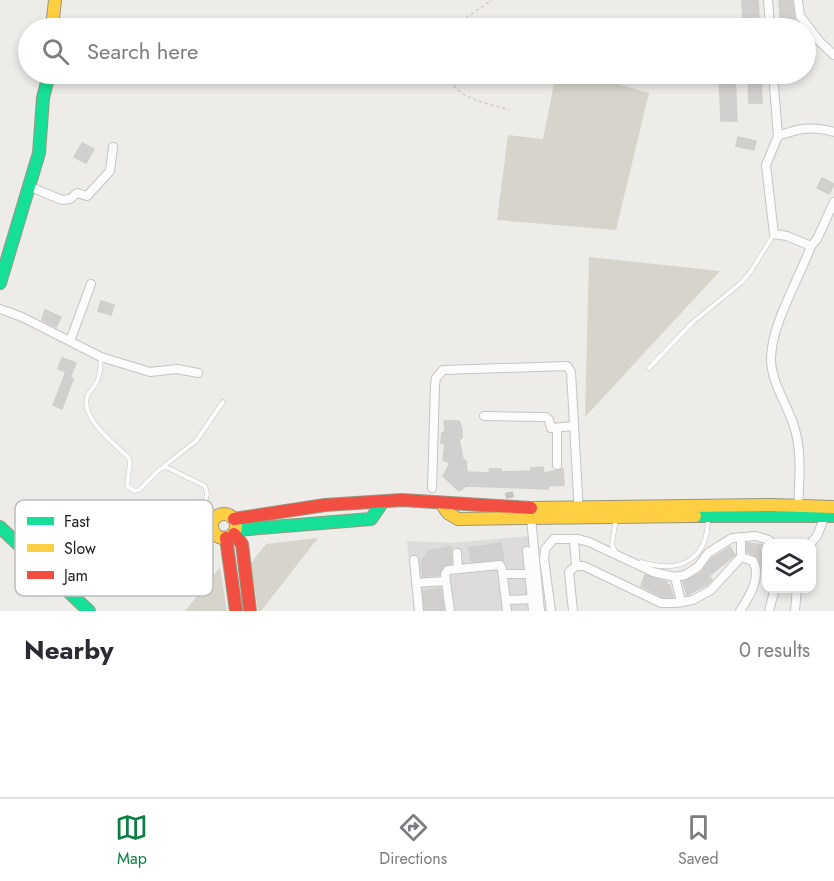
<!DOCTYPE html>
<html lang="en">
<head>
<meta charset="utf-8">
<style>
	:root { --surface:#fff; --page:#f2f2f3; --text:#2b2b33; --muted:#7c7c81; --line:#e1e1e2; --accent:#0b8043 }
	body { margin:0; font-family:Jost,sans-serif; background:var(--page); color:var(--text) }
	.controls { position:absolute; right:18px; bottom:18px; display:grid; overflow:hidden; border-radius:12px; box-shadow:0 3px 9px #0003 }
	.controls button { width:54px; height:54px; display:grid; place-items:center; padding:0; border:0; border-bottom:2px solid var(--line); background:var(--surface); color:var(--text); font:30px sans-serif }
	.list { margin:0; padding:0; list-style:none }
	h2 { display:flex; justify-content:space-between; align-items:center; height:78px; margin:0; padding:0 24px; font-size:26px }
	h2 small { font-size:20px; font-weight:400; color:var(--muted) }
	.icon { flex:none; width:33px; height:33px; fill:none; stroke:currentColor; stroke-width:2; stroke-linecap:round; stroke-linejoin:round }
	.map { position:relative; flex:none; width:834px; height:611px; overflow:hidden }
	.search { position:absolute; background:var(--surface); box-shadow:0 3px 9px #0003; left:18px; right:18px; top:18px; height:66px; display:flex; align-items:center; gap:15px; box-sizing:border-box; padding:0 21px; border-radius:33px; color:var(--muted); font-size:22px }
	.sheet { height:186px; background:var(--surface) }
	nav { display:flex; justify-content:space-around; align-items:center; box-sizing:border-box; height:84px; border-top:2px solid var(--line); background:var(--surface); font-size:16px; color:var(--muted) }
	nav a { display:grid; justify-items:center; gap:3px }
	nav .on { color:var(--accent) }
	.map>svg:first-child { display:block }
</style>
</head>
<body>
<div class="map">
<svg width="834" height="611" viewBox="0 0 834 611">
	<rect width="100%" height="100%" fill="#eeece9"/>
	<!-- residential -->
	<path fill="#dddcda" d="M530,536L537,611H415L407,541L453,543Z"/>
	<!-- construction -->
	<g fill="#d7d5cb">
		<path d="M556,74H583L649,93L616,230L497,220L508,135L543,139Z"/>
		<path d="M589,257L720,271L585,417Z"/>
		<path d="M318,538L261,611H258L251,563L266,544Z"/>
		<path d="M220,567L227,611H185Z"/>
	</g>
	<!-- building -->
	<g fill="#d2d0ce" stroke="#d1ceca" stroke-width="1.5">
		<path d="M742,0H758L759,19H749L750,28H715V23L743,22Z"/>
		<path d="M779,0H792L796,28H781Z"/>
		<path d="M719,74H735L737,121H721Z"/>
		<path d="M748,74H761L762,103H749Z"/>
		<path d="M738,137L756,141L754,150L736,146Z"/>
		<path d="M82,143L94,149L86,163L74,157Z"/>
		<path d="M822,178L834,184L829,194L817,188Z"/>
		<path d="M101,301L114,305L111,315L98,311Z"/>
		<path d="M45,310L61,317L56,327L42,320Z"/>
		<path d="M62,358L76,363L70,378L73,379L62,409L53,405L66,372L58,369Z"/>
		<path d="M444,421H459L462,429V438L459,440L463,459L466,461L467,472L490,473L489,469H501V472L531,471V468L543,467L544,473L563,469L564,485L548,486V489L466,486L459,491L443,476L450,463L443,460L445,444L441,443L442,433L445,431Z"/>
		<path d="M501,543L504,560L471,561L469,548Z"/>
		<path d="M747,543L764,545L766,550V568L762,569L758,557L747,552Z"/>
		<path d="M451,547V563L443,566L439,575L423,576L421,562L429,551Z"/>
		<path d="M730,547L735,555L709,576L712,580L707,585L687,595L683,582L702,572L712,558Z"/>
		<path d="M645,575L667,582L666,584L670,585L673,597H662L641,586Z"/>
		<path d="M440,588L444,611H425L423,591Z"/>
	</g>
	<g fill="none" stroke-linecap="round" stroke-linejoin="round">
		<!-- street-tunnel -->
		<path stroke="#c5c3c1" stroke-width="8" stroke-dasharray="8 4" stroke-linecap="butt" d="M509,492L510,498"/>
		<!-- lane casing -->
		<g stroke="#c5c4c3" stroke-width="5">
			<g id="lane">
				<path d="M101,358C100,365 101,375 97,381C95,387 89,391 87,397C81,419 115,444 128,457L130,462L127,486L135,491L139,490L160,469L166,467L205,486L207,493L205,505"/>
				<path d="M649,368L692,323L742,282L751,271L774,234"/>
				<path d="M164,466L196,441L223,402"/>
				<path d="M615,551L612,545L616,518"/>
				<path d="M641,562C681,574 708,560 708,517"/>
			</g>
		</g>
		<!-- street casing -->
		<g stroke="#c5c4c3" stroke-width="10">
			<g id="street">
				<path d="M768,0L770,28"/>
				<path d="M798,0L800,16L820,42L834,55"/>
				<path d="M773,74L778,136"/>
				<path d="M28,186L62,200L70,199L77,193L87,196L110,171L113,147"/>
				<path d="M811,246L787,236L774,234L766,165L778,136C800,128 811,126 834,132"/>
				<path d="M0,309L22,317L101,357L150,372L177,369L198,373"/>
				<path d="M70,341L91,284"/>
				<path d="M484,416L546,417L549,420L551,428L574,426"/>
				<path d="M557,429V465"/>
				<path d="M432,488L435,385L436,378L443,370L567,366L571,372L579,513"/>
				<path d="M798,510C799,481 803,452 793,423C786,403 771,381 771,359C771,325 799,279 811,246L817,239L834,202"/>
				<path d="M531,518L540,611"/>
				<path d="M741,538V557"/>
				<path d="M574,540L576,566"/>
				<path d="M810,544L817,536L825,516"/>
				<path d="M527,551L533,611"/>
				<path d="M457,553L458,569"/>
				<path d="M414,560L419,611"/>
				<path d="M503,574H530"/>
				<path d="M675,577L681,602"/>
				<path d="M416,583L445,581"/>
				<path d="M506,600L532,599"/>
				<path d="M450,611L445,574L448,570L500,565L502,569L507,611"/>
				<path d="M551,611L544,559L545,549L554,539H578L589,542L653,572L675,577L685,575L698,567L708,553L732,538L756,536L769,540L772,544"/>
				<path d="M573,611L569,572L576,566H584L661,603H676L693,600L711,590L741,557L753,561C762,577 749,597 740,611"/>
				<path d="M769,611L775,588"/>
				<path d="M795,611L797,588"/>
			</g>
		</g>
		<!-- fast casing -->
		<g stroke="#979781" stroke-width="14">
			<g id="fast">
				<path d="M0,283L39,153L43,98L49,74"/>
				<path d="M695,516H834"/>
				<path d="M0,527L89,611"/>
				<path d="M236,530L371,519L382,503"/>
				<path d="M28,554L63,545L212,522"/>
				<path d="M37,563L66,555L214,534"/>
			</g>
		</g>
		<!-- slow casing -->
		<g stroke="#979781" stroke-width="14">
			<g id="slow">
				<path d="M52,28L55,0"/>
				<path d="M441,503L448,513L458,519L695,516"/>
				<path d="M531,508L772,505L834,507"/>
				<circle cx="224" cy="526" r="12"/>
			</g>
		</g>
		<!-- jam casing -->
		<g stroke="#979781" stroke-width="14">
			<g id="jam">
				<path d="M234,519L325,505L402,500L531,508"/>
				<path d="M234,534L242,544L250,611"/>
				<path d="M226,538L236,611"/>
			</g>
		</g>
		<!-- path -->
		<g stroke="#d7c9c8" stroke-width="1.5" stroke-dasharray="3 3" stroke-linecap="butt">
			<path d="M461,28L464,19L492,0"/>
			<path d="M452,74V82C461,100 491,104 509,110"/>
		</g>
		<!-- lane -->
		<use href="#lane" stroke="#fcfcfc" stroke-width="4"/>
		<!-- street -->
		<use href="#street" stroke="#fcfcfc" stroke-width="8"/>
		<!-- fast -->
		<use href="#fast" stroke="#16e098" stroke-width="12"/>
		<!-- slow -->
		<use href="#slow" stroke="#ffcf43" stroke-width="12"/>
		<!-- jam -->
		<use href="#jam" stroke="#f24e42" stroke-width="12"/>
	</g>
	<!-- legend -->
	<rect x="15" y="500" width="198" height="96" rx="9" fill="#fff" stroke="#bcbcbc" stroke-width="1.5"/>
	<rect x="27" y="517" width="27" height="8" fill="#16e098"/>
	<rect x="27" y="544" width="27" height="8" fill="#ffcf43"/>
	<rect x="27" y="571" width="27" height="8" fill="#f24e42"/>
	<g font-size="16" fill="#202020">
		<text x="64" y="527">Fast</text>
		<text x="64" y="554">Slow</text>
		<text x="64" y="581">Jam</text>
	</g>
</svg>
<div class="controls">
<button><svg class="icon" aria-label="layers" viewBox="0 0 24 24"><path d="M12 4l9 5-9 5-9-5zM3 14l9 5 9-5"/></svg></button>
</div>
<div class="search"><svg class="icon" aria-label="search" viewBox="0 0 24 24"><circle cx="10" cy="10" r="6"/><path d="M15 15l6 6"/></svg>Search here</div>
</div>
<section class="sheet">
<h2>Nearby<small>0 results</small></h2>
<ul class="list">
</ul>
</section>
<nav>
<a class="on"><svg class="icon" aria-label="map" viewBox="0 0 24 24"><path d="M3 6l6-2 6 2 6-2v14l-6 2-6-2-6 2zM9 4v14M15 6v14"/></svg>Map</a>
<a><svg class="icon" aria-label="directions" viewBox="0 0 24 24"><path d="M12 3l9 9-9 9-9-9zM9 14v-3h6M13 9l2 2-2 2"/></svg>Directions</a>
<a><svg class="icon" aria-label="saved" viewBox="0 0 24 24"><path d="M7 4h10v16l-5-4-5 4z"/></svg>Saved</a>
</nav>
</body>
</html>
